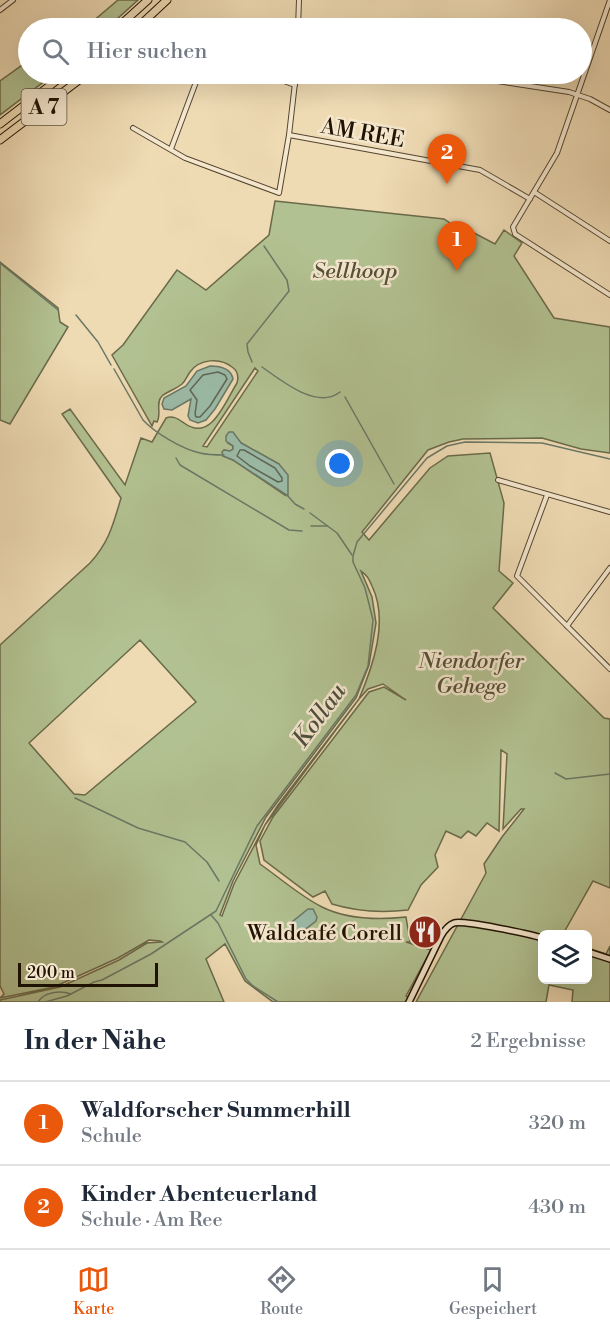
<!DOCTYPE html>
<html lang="de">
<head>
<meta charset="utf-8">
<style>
	:root { --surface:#fff; --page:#f6f6f7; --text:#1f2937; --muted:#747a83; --line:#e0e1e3; --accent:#ea580c }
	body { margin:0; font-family:"Libre Bodoni",serif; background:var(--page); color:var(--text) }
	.controls { position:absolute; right:18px; bottom:18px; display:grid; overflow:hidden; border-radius:9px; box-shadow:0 6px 24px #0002 }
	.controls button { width:54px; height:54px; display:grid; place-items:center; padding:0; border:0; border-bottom:2px solid var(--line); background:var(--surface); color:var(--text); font:30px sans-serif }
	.scale { position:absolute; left:18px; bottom:15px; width:140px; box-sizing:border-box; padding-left:6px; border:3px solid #211303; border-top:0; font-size:16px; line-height:21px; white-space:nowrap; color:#211303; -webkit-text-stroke:4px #f4e7ce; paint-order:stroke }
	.you { position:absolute; left:340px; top:464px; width:21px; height:21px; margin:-15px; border:4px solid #fff; border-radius:50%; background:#1a73e8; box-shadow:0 0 0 9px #1a73e833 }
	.badge { display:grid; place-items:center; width:39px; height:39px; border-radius:50%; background:var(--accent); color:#fff; font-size:20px; font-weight:700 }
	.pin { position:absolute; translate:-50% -50px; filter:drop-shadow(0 2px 3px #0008) }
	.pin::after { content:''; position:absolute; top:32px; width:21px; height:18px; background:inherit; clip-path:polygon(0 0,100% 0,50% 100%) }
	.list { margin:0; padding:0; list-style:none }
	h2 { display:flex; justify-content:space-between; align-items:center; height:78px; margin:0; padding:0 24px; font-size:26px }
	h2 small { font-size:20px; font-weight:400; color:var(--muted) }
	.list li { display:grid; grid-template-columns:39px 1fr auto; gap:18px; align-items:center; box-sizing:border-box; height:84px; padding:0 24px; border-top:2px solid var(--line) }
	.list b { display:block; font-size:22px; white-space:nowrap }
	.list p { margin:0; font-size:20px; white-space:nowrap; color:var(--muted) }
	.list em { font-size:20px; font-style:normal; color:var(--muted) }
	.icon { flex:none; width:33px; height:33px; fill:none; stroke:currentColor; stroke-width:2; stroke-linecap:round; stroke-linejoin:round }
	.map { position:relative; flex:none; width:610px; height:1002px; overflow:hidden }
	.search { position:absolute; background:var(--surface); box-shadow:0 6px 24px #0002; left:18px; right:18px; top:18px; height:66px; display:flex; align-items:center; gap:15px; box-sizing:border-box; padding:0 21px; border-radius:33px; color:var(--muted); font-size:22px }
	.sheet { height:246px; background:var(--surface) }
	nav { display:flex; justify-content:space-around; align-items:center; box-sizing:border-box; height:84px; border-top:2px solid var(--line); background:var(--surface); font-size:16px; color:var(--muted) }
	nav a { display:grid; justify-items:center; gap:3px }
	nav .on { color:var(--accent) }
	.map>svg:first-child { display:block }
</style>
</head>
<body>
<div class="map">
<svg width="610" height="1002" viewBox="0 0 610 1002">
	<rect width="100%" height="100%" fill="#eedab3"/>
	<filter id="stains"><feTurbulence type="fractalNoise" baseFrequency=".00333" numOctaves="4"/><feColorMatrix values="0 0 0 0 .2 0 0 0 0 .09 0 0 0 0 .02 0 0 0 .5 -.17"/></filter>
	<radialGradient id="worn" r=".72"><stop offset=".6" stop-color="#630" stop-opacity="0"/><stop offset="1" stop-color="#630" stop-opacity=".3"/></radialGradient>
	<!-- green -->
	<g fill="#b2c191" stroke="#6a6a4a" stroke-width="1.5" fill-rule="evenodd">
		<path d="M118,0H138L107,28H85Z"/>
		<path d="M28,61V74H54L0,115V81Z"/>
		<path d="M275,201L444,219L453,225L455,223L495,244L504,230L522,243L514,256L554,318L610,327V453L581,449L542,438L463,439L449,442L428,450L362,532L369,540L430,468L448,456L490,453L504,503L499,571L513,583L493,608L604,718L610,719V888L593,881L563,934H542V980H588V948L606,954L610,946V1002H572L573,990L549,985L546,1002H416L486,873L484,864L502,837L524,809H521L503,829L507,754L501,750L499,831L487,823L476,836L468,831L461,838L446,831L435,855L438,867L421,885L408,910C381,913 358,912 332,904L325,891L313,897L264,860L260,841L273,817L369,692L384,687L406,700L383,684L368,689L359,699L265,825L256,845L260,864C280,878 300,896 322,907C348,920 378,920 406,917L410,942H406L431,950L406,996L409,998L406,1002H273L245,981L225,944L206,959L224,1002H0V1000L60,987L119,960L147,943L162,942L160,941L149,940L118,958L54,987L0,998L4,994L0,986V645L90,563C109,542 113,525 121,498L62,414L70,409L125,485L141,438L152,442L166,418C173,415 178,419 184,423C211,443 225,402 237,383C239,376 238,371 232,367C220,357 199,359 190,372C187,376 186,380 182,384C176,389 168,391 162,396C155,403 162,414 157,422L154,421L152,426L112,355L123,345L177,270L206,290L269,235ZM255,368L258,371L207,447L203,446ZM235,436L241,443L279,464L285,495L233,460L223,456L224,450L230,451L233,449V446L228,443ZM361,571C367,575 369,579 372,586C389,621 373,666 359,699L278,805L265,825L234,884L222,916L220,915L233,881L266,817L356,698L369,665L376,623L372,597ZM140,640L196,702L85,795L74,794L29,743Z"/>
		<path d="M0,262L58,308L60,322L68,327L10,424L0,420Z"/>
	</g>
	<!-- water -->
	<g fill="#9bbba8" stroke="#6a7866" stroke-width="1.5">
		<path d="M210,366C220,366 231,368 233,379L215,409L206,420L198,423L190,420L188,416L191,399L172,410L164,409L162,404L164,398L186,386L197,371Z"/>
		<path d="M229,432H233L241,443L279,464L288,475V496L233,460L223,456L222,452L224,450L230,451L233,449V446L226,441V436Z"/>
		<path d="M308,909H313L317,917L316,921L303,931L290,929L292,922Z"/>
	</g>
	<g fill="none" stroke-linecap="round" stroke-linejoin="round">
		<!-- shore -->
		<g stroke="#5e6756" stroke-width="1.5">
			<path d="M218,372L225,375L227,379L210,406L200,417H196L195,414L197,400L190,390L203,375Z"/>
			<path d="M240,450H244L275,468L282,478V481L278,482L250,466L237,456Z"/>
		</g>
		<!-- stream -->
		<g stroke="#6a7866" stroke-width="1.5">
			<path d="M0,263L58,310"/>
			<path d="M76,315L98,342L111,365"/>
			<path d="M252,362L248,352L247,344L289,291L287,280L264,246"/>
			<path d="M262,367C282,381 317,410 340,392"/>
			<path d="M114,369L143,420C155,433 182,449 200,453C208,455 216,455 224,455"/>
			<path d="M345,397L394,484"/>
			<path d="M176,458L180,465L289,530L302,531"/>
			<path d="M287,495L295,504L304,509"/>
			<path d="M310,513L337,533L352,555"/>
			<path d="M311,526H327"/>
			<path d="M555,773L566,779L610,774"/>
			<path d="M75,798L138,828L185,842L207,862L219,881"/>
			<path d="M211,915L218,923L246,979L253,986L278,1002"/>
			<path d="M38,1002C44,992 60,990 71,994"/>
			<path d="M45,1002L67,996L94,982L102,980L151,954L216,911L257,826L356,695L368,666L373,620L365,588L353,562V556L357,542L427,458L447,446L465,442L542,443L610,459"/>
		</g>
		<!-- street casing -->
		<g stroke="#54452f" stroke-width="6">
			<g id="street">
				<path d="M610,0L557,153L513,227L515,234L610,295"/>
				<path d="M0,10L13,0"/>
				<path d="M208,28L212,26L215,28"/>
				<path d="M298,28L299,0"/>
				<path d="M265,74L295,85"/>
				<path d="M452,74L569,92L590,99L610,110"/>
				<path d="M133,128L185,158L279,193L289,135L296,74"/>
				<path d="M289,135L480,170L530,199"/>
				<path d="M171,149L199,74"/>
				<path d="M534,192L610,241"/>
				<path d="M498,480L610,512"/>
				<path d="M547,495L517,576L610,669"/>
				<path d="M567,626L610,568"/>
			</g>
		</g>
		<!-- secondary casing -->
		<g stroke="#211303" stroke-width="8">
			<g id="secondary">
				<path d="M588,952L610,959"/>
				<path d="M409,1002L441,936C444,931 448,925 454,923C463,920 530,934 542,938"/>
			</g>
		</g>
		<!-- highway casing -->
		<g stroke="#211303" stroke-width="9">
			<g id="highway">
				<path d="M117,28L148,0"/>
				<path d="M137,28L167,0"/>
				<path d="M0,124L65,74"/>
				<path d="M0,140L87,74"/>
			</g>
		</g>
		<!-- street -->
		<use href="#street" stroke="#f4e7ce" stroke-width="4"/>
		<!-- secondary -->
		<use href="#secondary" stroke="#f4e7ce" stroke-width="5"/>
		<!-- highway -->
		<use href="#highway" stroke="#eedab3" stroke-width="7"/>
	</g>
	<!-- icons -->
	<defs>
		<g id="restaurant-disc" transform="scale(1.725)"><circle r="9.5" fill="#8f2418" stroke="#f4e7ce"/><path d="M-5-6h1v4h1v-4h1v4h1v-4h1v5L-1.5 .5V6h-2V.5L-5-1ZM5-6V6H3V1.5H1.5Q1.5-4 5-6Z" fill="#fff"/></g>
	</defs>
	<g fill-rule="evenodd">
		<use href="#restaurant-disc" x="425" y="932"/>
	</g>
	<g text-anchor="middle" stroke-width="5" stroke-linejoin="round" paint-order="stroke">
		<!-- shield labels -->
		<rect fill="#f4e7ce" stroke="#605340" stroke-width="1.5" x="21.5" y="89" width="45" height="36" rx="4.5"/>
		<g font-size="21" font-weight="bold" fill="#211303">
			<text x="44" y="114">A 7</text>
		</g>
		<!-- street labels -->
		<g font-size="22" fill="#211303" stroke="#f4e7ce">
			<text transform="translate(363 132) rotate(10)" y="8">AM REE</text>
		</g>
		<!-- park labels -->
		<g font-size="22" font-style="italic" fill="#545035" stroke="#f4e7ce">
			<text x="355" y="278">Sellhoop</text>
			<text x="471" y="668">Niendorfer<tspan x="471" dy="25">Gehege</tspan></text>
		</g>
		<!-- poi labels -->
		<g font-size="22" fill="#211303" stroke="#f4e7ce" text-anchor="end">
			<text x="402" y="940">Waldcafé Corell</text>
		</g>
		<!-- water labels -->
		<g font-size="24" font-style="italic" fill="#4c4e3d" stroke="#f4e7ce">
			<text transform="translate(319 715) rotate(-54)" y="8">Kollau</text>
		</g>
	</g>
	<rect width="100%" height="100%" filter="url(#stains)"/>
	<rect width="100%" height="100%" fill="url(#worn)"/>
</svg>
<div class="controls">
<button><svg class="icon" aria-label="layers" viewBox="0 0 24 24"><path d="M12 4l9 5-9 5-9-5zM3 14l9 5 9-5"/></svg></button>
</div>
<div class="scale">200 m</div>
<div class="you"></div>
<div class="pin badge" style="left:457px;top:271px">1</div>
<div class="pin badge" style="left:447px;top:184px">2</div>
<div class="search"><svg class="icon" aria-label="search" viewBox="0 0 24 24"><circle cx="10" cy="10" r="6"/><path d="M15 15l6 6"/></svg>Hier suchen</div>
</div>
<section class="sheet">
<h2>In der Nähe<small>2 Ergebnisse</small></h2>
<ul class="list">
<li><span class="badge">1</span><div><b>Waldforscher Summerhill</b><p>Schule</p></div><em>320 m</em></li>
<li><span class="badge">2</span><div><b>Kinder Abenteuerland</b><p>Schule · Am Ree</p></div><em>430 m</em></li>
</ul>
</section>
<nav>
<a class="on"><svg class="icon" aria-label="map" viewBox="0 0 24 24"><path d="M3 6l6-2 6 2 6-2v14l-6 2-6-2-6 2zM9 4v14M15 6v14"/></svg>Karte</a>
<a><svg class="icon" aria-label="directions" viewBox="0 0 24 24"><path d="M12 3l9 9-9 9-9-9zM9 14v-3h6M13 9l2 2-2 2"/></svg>Route</a>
<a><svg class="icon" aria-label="saved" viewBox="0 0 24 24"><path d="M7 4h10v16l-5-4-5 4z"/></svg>Gespeichert</a>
</nav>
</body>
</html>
